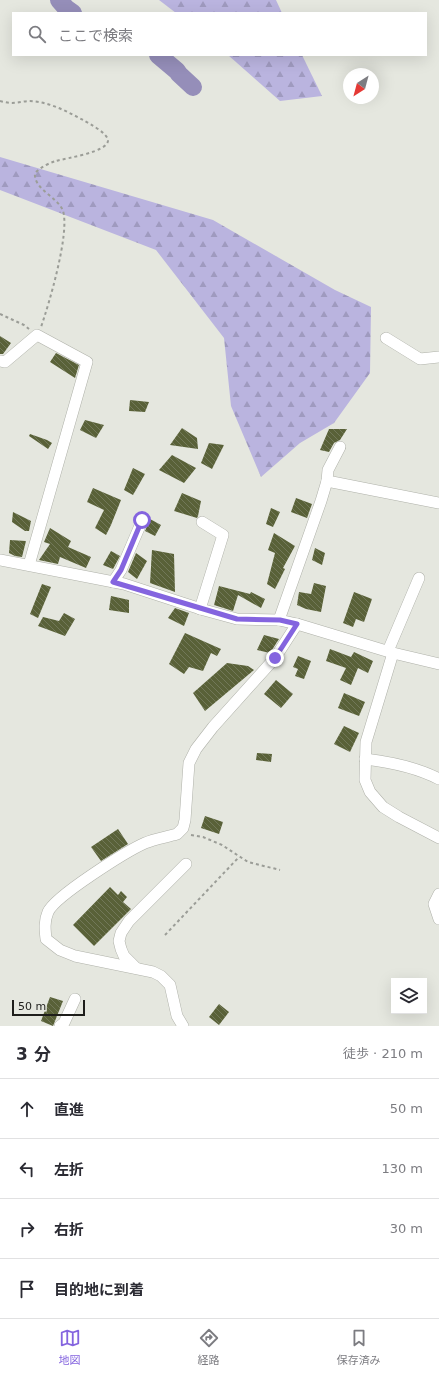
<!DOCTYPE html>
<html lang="ja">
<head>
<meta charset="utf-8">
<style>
	:root { --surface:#fff; --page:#f7f7f7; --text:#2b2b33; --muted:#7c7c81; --line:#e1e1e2; --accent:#8464df }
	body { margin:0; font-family:"DejaVu Sans","Noto Sans JP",sans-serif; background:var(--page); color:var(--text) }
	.controls { position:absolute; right:12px; bottom:12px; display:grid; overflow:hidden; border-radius:0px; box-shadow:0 4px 16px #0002 }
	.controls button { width:36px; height:36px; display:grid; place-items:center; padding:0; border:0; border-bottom:1px solid var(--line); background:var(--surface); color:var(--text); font:20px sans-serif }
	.compass { position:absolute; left:343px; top:68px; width:36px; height:36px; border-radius:50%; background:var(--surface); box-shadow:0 4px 16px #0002; rotate:216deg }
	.scale { position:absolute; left:12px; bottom:10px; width:73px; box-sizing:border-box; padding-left:4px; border:2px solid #1e1e1b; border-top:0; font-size:11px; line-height:14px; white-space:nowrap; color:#1e1e1b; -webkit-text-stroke:3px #e5e7df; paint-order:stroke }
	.stop { position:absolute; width:12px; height:12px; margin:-9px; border:3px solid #8464df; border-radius:50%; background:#fff }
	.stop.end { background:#8464df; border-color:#fff; box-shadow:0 1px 4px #0008 }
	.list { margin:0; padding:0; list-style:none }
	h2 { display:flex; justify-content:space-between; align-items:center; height:52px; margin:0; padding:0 16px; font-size:17px }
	h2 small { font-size:13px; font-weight:400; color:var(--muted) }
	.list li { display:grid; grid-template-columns:26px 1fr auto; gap:12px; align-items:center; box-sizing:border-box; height:60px; padding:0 16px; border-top:1px solid var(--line) }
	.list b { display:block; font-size:15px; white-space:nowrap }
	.list em { font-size:13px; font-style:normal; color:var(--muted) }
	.icon { flex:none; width:22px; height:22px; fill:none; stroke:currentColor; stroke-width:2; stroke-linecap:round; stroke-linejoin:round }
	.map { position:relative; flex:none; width:439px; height:1026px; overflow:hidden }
	.search { position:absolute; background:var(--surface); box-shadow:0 4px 16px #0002; left:12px; right:12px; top:12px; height:44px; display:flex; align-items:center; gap:10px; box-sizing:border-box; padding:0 14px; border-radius:0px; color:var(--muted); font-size:15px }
	.sheet { height:292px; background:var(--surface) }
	nav { display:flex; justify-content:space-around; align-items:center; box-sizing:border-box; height:56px; border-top:1px solid var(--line); background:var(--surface); font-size:11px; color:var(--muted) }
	nav a { display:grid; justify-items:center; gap:2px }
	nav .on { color:var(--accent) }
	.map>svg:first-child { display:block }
</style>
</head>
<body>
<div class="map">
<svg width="439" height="1026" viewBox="0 0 439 1026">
	<defs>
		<pattern id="forest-firs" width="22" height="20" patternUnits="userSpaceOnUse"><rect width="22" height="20" fill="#bab4df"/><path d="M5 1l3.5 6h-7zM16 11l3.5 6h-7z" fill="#9f9abf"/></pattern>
		<pattern id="building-back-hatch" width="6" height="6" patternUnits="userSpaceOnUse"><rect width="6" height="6" fill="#596138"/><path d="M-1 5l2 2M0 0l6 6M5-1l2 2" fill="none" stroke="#727859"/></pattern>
	</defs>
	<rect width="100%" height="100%" fill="#e5e7df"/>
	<!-- forest -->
	<g fill="url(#forest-firs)">
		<path d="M159,0H276L282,13H176Z"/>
		<path d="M228,55H302L322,96L280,101Z"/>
		<path d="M0,157L213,220L335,290L371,307L370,373L334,423L300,443L261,477L231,406L224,338L156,250L0,190Z"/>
	</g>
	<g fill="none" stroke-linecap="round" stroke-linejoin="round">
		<!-- river -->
		<g stroke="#958eb9" stroke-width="18">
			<path d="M59,0L66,8L73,13"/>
			<path d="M158,55L177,71L179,74L193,87"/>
		</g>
	</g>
	<!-- building -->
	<g fill="url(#building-back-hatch)">
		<path d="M0,336L11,343L3,354H0Z"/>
		<path d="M56,353L79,365L75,378L50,362Z"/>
		<path d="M130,400L149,402L145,412L129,411Z"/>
		<path d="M85,420L104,425L96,438L80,430Z"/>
		<path d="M182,428L197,438L198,449L170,445Z"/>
		<path d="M329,429H347L340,440L334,443L329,452L320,450Z"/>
		<path d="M30,434L47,440L52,443L48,449L29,436Z"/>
		<path d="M209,443L224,445L212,469L201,463Z"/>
		<path d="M172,455L196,468L184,483L159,470Z"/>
		<path d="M133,468L145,474L133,495L124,490Z"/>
		<path d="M93,488L121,500L111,525L106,535L95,528L104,510L87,502Z"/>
		<path d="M182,493L201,501L198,516L197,518L174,511Z"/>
		<path d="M296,498L312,504L307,518L291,512Z"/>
		<path d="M271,508L280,512L273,527L266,524Z"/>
		<path d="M13,512L31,521L29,531H25L12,522Z"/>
		<path d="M150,519L161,525L155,536L145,531Z"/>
		<path d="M50,528L71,541L68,547L91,557L86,568L60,557L58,564L39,560L50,544L44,542Z"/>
		<path d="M274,533L295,546L283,568L285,569L275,589L267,584L275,553L268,550Z"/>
		<path d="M10,540L26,541L22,557L15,556L9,553Z"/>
		<path d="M315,548L325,553L322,565L312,560Z"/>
		<path d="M152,550L174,554L175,592L150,583Z"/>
		<path d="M111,551L120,556L113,569L103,565Z"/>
		<path d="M136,553L147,561L137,579L128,572Z"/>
		<path d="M314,583L326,586L321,612L306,609L297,605L299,592L311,594Z"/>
		<path d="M42,584L51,587L38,618L30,614Z"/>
		<path d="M219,586L250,594L251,592L265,599L261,608L238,595L233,611L214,605Z"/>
		<path d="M354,592L372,599L364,622L356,619L353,627L343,623Z"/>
		<path d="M111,596L129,600V613L109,610Z"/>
		<path d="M175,608L189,613L184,626L168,618Z"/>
		<path d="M64,613L75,619L65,636L38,626L43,617L59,621Z"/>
		<path d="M185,633L221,649L217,656L211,653L203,671L189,667L184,674L169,664Z"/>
		<path d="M264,635L279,639L270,653L257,650Z"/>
		<path d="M330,649L351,657L354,652L373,661L368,673L358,668L351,685L340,680L346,668L326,661Z"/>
		<path d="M298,656L311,661L304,679L295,676L298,669L293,667Z"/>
		<path d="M227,663L248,666L254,670L205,711L193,693Z"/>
		<path d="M276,680L293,694L281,708L264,694Z"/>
		<path d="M344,693L365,702L359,716L338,708Z"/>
		<path d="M344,726L359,733L350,752L334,744Z"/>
		<path d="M257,753L272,754L271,762L256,760Z"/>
		<path d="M205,816L223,822L219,834L201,828Z"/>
		<path d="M118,829L128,844L101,861L91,847Z"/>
		<path d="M110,887L118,895L121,891L127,897L123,902L131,909L94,946L73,925Z"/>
		<path d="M50,997L63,1001L53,1026L41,1021Z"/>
		<path d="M219,1004L229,1012L219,1025L209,1017Z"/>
	</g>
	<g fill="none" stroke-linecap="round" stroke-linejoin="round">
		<!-- minor casing -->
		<g stroke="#afb1a9" stroke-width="12">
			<g id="minor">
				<path d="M386,338L420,359L439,357"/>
				<path d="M0,361L5,362L37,335L87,362L29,565"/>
				<path d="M327,481L328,470L340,447"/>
				<path d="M0,560L124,584L204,610L237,619L279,620L297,624L393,653L439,664"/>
				<path d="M113,582L121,570L142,521"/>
				<path d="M200,609L223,535L202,522"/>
				<path d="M279,620L321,501L327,481L439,503"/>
				<path d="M388,651L419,578"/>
				<path d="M393,653L366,742L365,780L370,792L383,807L399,817L439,838"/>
				<path d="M365,759C390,762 416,767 439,779"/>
				<path d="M439,894L434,904L439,919"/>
				<path d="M136,968L124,956L121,949L119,941L121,933L129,921L186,864"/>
				<path d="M60,1026L64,1023L75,999"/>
				<path d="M183,1026L177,1016L170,985L161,976L153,972L75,956L60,950L46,939C45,930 44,921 48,912C55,896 127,851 145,843C154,839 167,837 177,834L183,828L185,820L189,763L196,749L213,727L275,658L297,624"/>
			</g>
		</g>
		<!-- path -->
		<g stroke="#9b9d97" stroke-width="2" stroke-dasharray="3 3" stroke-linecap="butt">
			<path d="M0,101C4,102 8,103 12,103C18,103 24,101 30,101C50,102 68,112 85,121C90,124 107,133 108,140C109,152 66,158 56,161C49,163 41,167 35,173C33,189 58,197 63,211C70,233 49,304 41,327"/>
			<path d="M0,314L24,325L29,329"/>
			<path d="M191,835L203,837L222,845L248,862L280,870"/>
			<path d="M165,935L239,857"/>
		</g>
		<!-- minor -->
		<use href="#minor" stroke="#fff" stroke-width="11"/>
	</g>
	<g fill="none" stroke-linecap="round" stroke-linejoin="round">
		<!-- route -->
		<path stroke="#8464df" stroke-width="5" d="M142,520L121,570L113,582L237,619L280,620L297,624L275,658"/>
	</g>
</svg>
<div class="controls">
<button><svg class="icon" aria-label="layers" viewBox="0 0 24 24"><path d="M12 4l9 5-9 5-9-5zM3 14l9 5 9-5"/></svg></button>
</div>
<svg class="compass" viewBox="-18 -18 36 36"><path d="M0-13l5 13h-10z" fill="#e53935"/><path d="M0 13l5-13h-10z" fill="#7c7c81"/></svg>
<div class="scale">50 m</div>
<div class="stop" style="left:142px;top:520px"></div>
<div class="stop end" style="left:275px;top:658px"></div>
<div class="search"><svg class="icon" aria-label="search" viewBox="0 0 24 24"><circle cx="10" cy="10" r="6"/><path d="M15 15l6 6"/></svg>ここで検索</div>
</div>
<section class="sheet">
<h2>3 分<small>徒歩 · 210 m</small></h2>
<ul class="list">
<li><svg class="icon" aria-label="ahead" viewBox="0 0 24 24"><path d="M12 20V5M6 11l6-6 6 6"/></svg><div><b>直進</b></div><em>50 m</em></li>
<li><svg class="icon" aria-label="left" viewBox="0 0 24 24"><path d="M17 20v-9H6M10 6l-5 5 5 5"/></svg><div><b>左折</b></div><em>130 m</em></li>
<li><svg class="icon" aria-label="right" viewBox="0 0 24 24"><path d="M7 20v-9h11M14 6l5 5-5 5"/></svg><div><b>右折</b></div><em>30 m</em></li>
<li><svg class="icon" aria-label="arrive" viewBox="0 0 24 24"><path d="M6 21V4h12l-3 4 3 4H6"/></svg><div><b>目的地に到着</b></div></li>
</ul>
</section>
<nav>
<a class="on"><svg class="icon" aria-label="map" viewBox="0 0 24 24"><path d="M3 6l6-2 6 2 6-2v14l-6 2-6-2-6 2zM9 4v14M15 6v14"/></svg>地図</a>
<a><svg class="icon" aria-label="directions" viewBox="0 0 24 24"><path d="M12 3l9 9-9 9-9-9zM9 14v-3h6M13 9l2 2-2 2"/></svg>経路</a>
<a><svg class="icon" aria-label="saved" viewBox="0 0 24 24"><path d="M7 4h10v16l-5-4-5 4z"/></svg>保存済み</a>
</nav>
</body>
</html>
